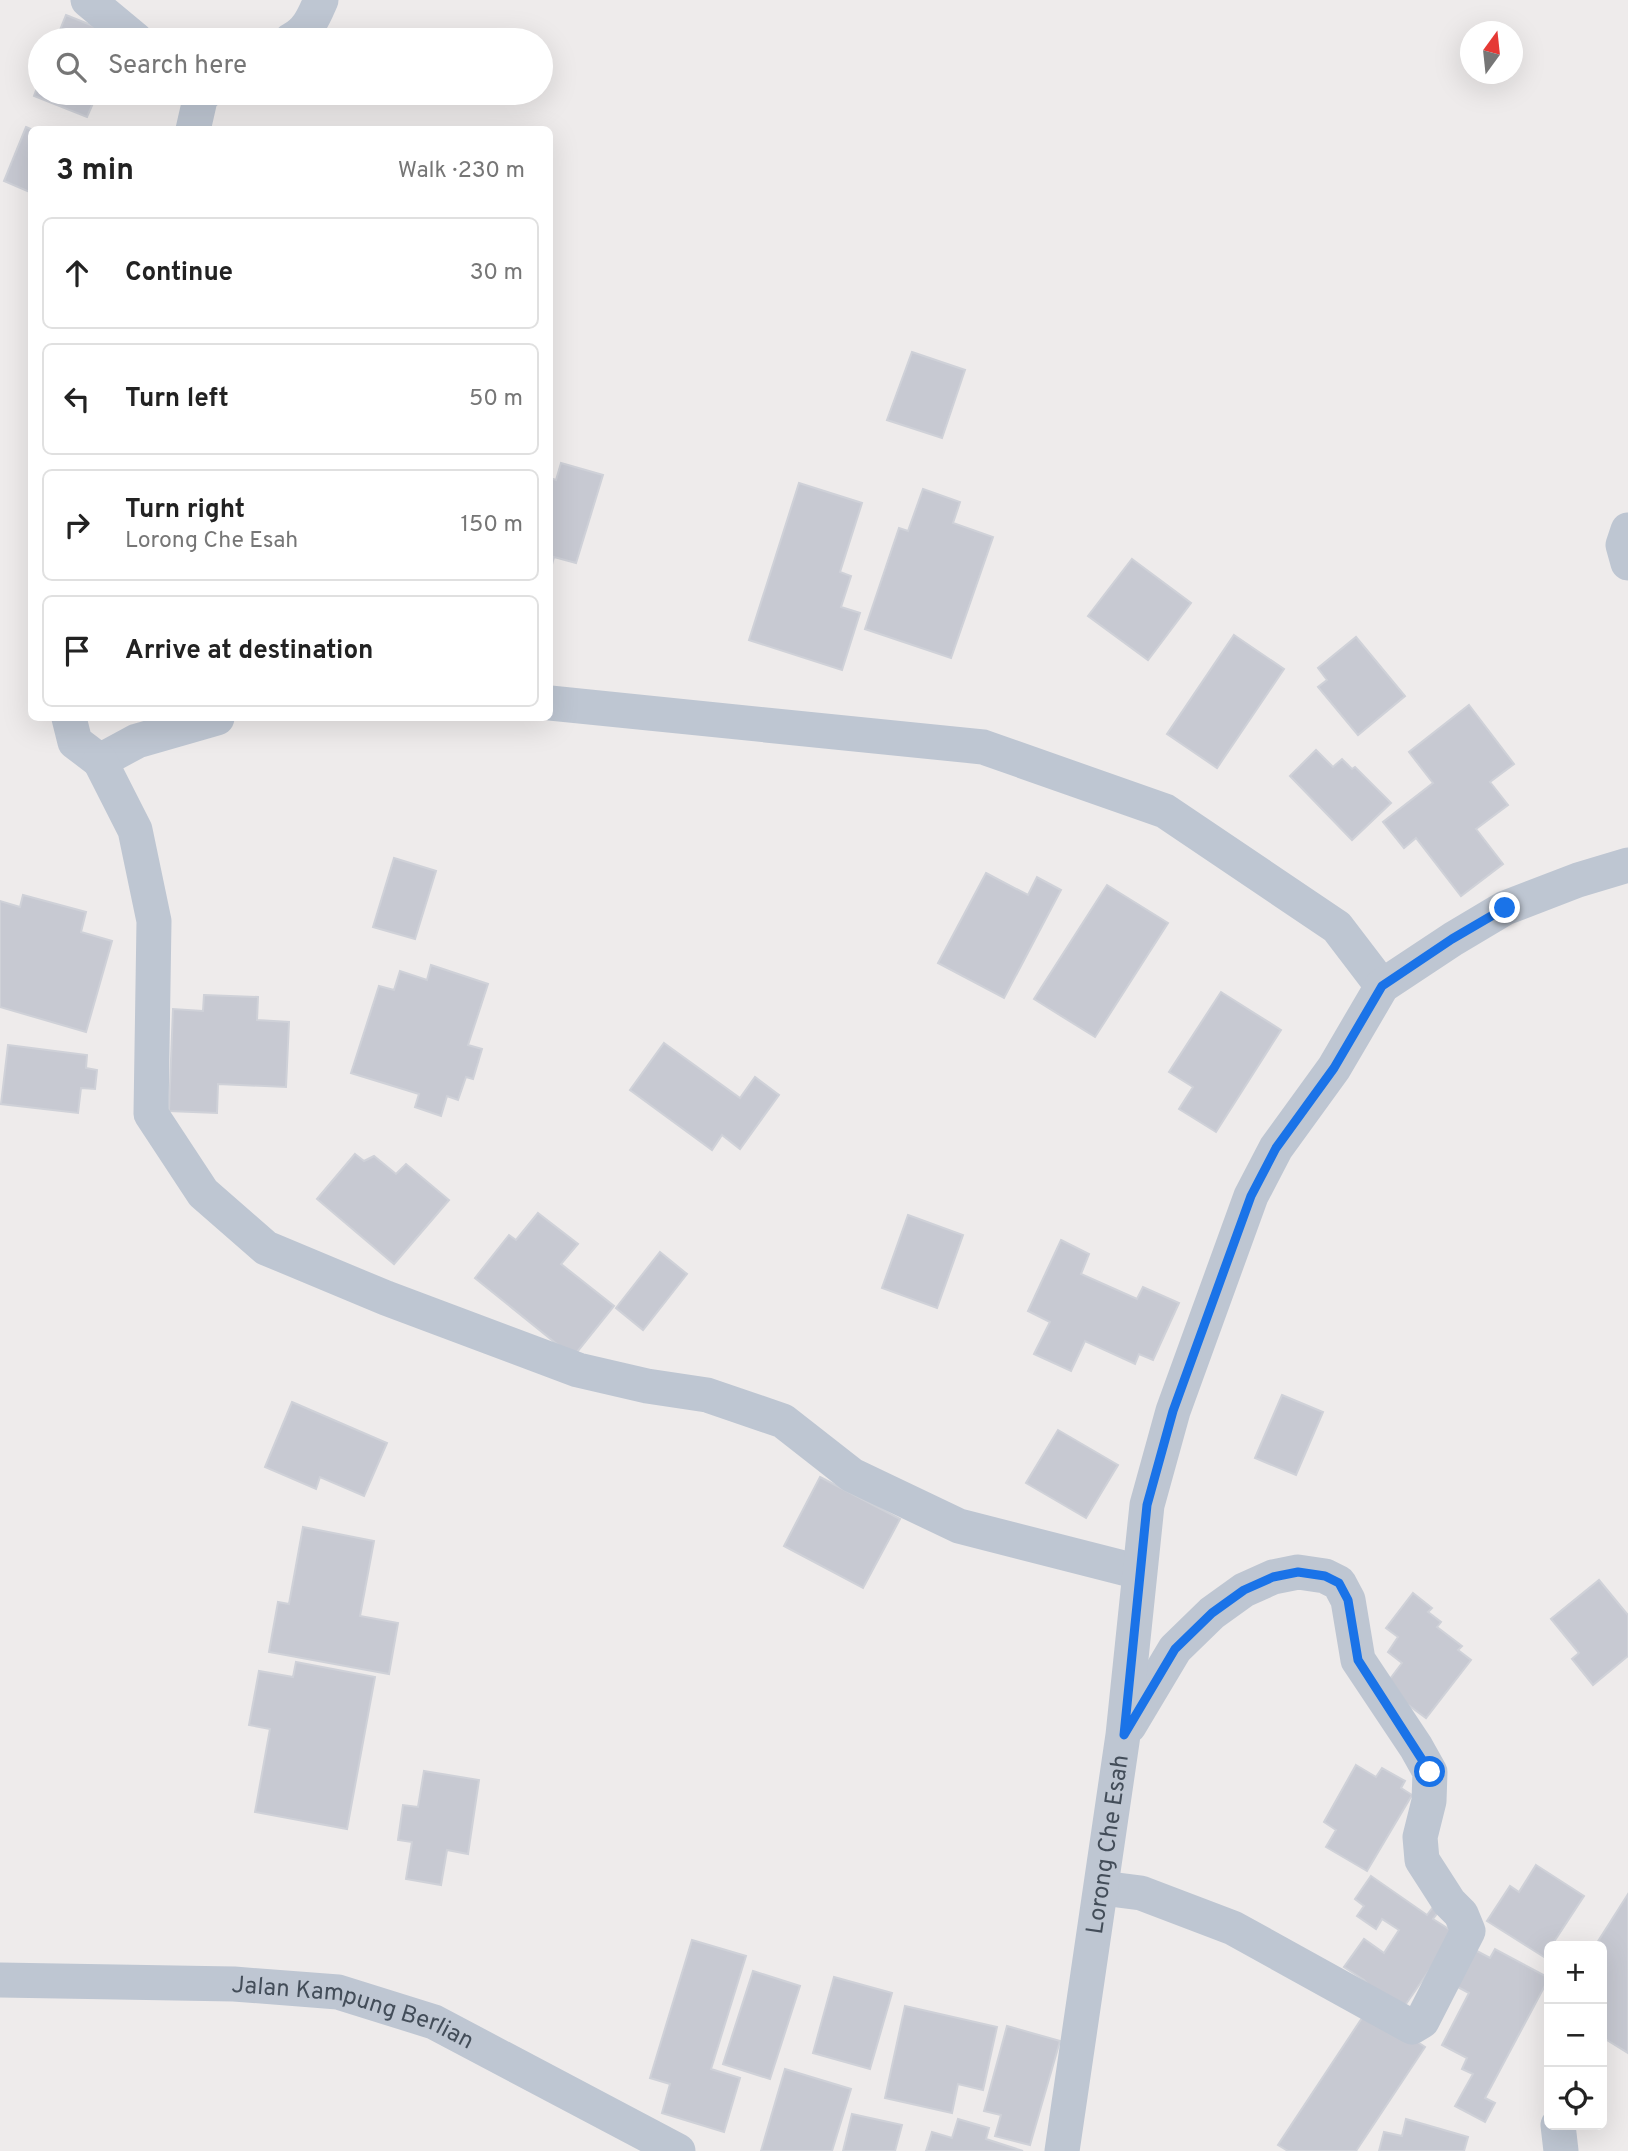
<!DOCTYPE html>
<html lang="en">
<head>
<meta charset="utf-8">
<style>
	:root { --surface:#fff; --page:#f2f2f2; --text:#222; --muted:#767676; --line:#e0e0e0 }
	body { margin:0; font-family:Overpass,sans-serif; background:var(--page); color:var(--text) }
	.controls { position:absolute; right:21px; bottom:21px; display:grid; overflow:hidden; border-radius:10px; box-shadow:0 7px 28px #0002 }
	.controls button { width:63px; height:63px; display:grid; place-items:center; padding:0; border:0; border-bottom:2px solid var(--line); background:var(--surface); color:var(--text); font:35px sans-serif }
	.compass { position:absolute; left:1460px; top:21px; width:63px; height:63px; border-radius:50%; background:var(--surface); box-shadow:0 7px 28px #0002; rotate:15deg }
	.stop { position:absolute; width:21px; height:21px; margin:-16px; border:5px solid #1a73e8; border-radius:50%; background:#fff }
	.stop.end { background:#1a73e8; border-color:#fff; box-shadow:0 2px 7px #0008 }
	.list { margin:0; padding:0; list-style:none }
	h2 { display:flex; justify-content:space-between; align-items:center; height:91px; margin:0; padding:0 28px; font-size:30px }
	h2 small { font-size:23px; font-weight:400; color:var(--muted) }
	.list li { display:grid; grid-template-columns:46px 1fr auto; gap:21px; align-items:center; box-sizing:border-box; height:112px; margin:0 14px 14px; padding:0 14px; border:2px solid var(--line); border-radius:10px }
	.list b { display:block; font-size:26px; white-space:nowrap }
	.list p { margin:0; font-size:23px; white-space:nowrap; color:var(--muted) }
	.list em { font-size:23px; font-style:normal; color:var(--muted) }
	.icon { flex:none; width:38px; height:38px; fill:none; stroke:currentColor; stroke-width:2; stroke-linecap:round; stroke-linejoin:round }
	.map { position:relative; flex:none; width:1628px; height:2151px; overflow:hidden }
	.search { position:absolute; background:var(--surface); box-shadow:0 7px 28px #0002; left:28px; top:28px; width:525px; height:77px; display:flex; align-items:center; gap:18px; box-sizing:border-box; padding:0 24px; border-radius:38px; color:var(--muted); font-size:26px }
	.panel { position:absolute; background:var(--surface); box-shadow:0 7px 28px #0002; left:28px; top:126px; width:525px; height:595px; border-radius:10px }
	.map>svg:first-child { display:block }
</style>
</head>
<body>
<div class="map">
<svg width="1628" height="2151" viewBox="0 0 1628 2151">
	<rect width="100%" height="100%" fill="#eeebeb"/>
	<!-- building -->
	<g fill="#c7c9d2" stroke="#cfd1d8" stroke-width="2">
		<path d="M66,15L128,40H56Z"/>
		<path d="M40,80V93H123L119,102L97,94L87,117L34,96Z"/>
		<path d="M26,127L33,130L32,193L4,181Z"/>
		<path d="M912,352L965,370L942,438L887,420Z"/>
		<path d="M561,463L603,475L576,563L554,557L550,572V478L556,480Z"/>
		<path d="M799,483L862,503L840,572L851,576L841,607L860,613L842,670L749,640Z"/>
		<path d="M923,489L960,502L953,523L993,537L951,658L865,629L899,528L908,531Z"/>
		<path d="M1132,559L1191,603L1148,660L1088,616Z"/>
		<path d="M1234,635L1284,669L1217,768L1167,734Z"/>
		<path d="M1356,637L1405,696L1358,735L1318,687L1327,680L1318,668Z"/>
		<path d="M1469,705L1514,764L1490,782L1508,805L1476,829L1503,864L1461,896L1416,838L1404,848L1383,822L1433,783L1409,752Z"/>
		<path d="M1316,750L1333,767L1342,759L1352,769L1355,767L1391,803L1352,840L1290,776Z"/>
		<path d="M394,858L436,871L415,939L373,927Z"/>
		<path d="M986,873L1028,895L1037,877L1061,890L1004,998L938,963Z"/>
		<path d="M1107,885L1168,923L1095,1037L1034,999Z"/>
		<path d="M23,895L86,912L81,932L112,941L86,1032L0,1007V901L20,907Z"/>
		<path d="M431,965L488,984L468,1045L482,1049L473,1079L466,1077L458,1100L447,1096L441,1116L415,1107L419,1094L351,1073L379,986L394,990L400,971L427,980Z"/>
		<path d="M1221,992L1281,1030L1216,1132L1179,1109L1193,1087L1169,1072Z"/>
		<path d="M204,995L258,997L257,1020L289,1022L286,1087L218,1084L217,1113L169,1111L173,1009L203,1011Z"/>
		<path d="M664,1043L740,1098L755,1077L779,1095L740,1149L722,1135L712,1150L630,1090Z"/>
		<path d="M8,1045L87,1055L86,1068L97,1070L95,1089L81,1088L78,1113L1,1104Z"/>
		<path d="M355,1154L364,1161L374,1156L396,1174L406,1164L449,1200L394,1264L317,1199Z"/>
		<path d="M538,1213L578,1244L561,1264L614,1306L573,1357L475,1278L509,1235L516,1240Z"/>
		<path d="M908,1215L963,1235L937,1308L882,1288Z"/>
		<path d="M1061,1240L1089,1254L1081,1274L1137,1299L1143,1287L1179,1303L1153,1360L1139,1354L1135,1364L1085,1341L1071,1371L1034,1354L1050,1322L1028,1311Z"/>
		<path d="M660,1252L687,1274L643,1330L616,1308Z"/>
		<path d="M1282,1395L1323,1412L1296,1475L1255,1458Z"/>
		<path d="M292,1402L387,1443L364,1496L320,1477L316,1489L265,1467Z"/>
		<path d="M1058,1430L1118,1465L1086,1518L1026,1483Z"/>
		<path d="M820,1477L900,1519L863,1588L784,1546Z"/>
		<path d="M303,1527L374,1541L360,1616L398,1623L389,1674L269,1652L278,1602L289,1604Z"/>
		<path d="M1599,1580L1628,1615V1656L1593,1685L1572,1659L1579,1653L1551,1619Z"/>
		<path d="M1413,1593L1432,1608L1428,1612L1441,1622L1437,1627L1462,1646L1458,1650L1471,1660L1426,1718L1384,1687L1402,1663L1388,1652L1398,1637L1386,1628Z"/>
		<path d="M296,1662L375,1677L347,1829L255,1812L270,1729L249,1725L259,1671L293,1677Z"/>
		<path d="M1356,1765L1376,1777L1382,1768L1405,1781L1401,1788L1412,1795L1367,1871L1326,1847L1336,1830L1324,1822Z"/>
		<path d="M424,1771L479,1780L468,1854L447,1850L441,1885L406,1879L412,1842L398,1840L403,1805L418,1807Z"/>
		<path d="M1536,1865L1584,1896L1544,1957L1487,1921L1510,1886L1519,1892Z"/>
		<path d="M1371,1876L1427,1915L1433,1907L1439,1911L1433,1919L1455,1933L1397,2017L1364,1980L1344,1967L1364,1939L1384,1953L1399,1930L1382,1919L1376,1929L1357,1916L1364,1906L1355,1899Z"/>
		<path d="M1628,1894V2053L1602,2037V1946H1595Z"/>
		<path d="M692,1940L746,1956L711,2069L740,2078L724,2132L662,2113L670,2084L650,2078Z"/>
		<path d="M1473,1949L1490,1958L1495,1949L1549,1978L1485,2098L1495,2103L1485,2122L1455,2106L1473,2074L1462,2069L1467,2058L1442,2045L1469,1993L1454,1985Z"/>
		<path d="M753,1971L800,1986L770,2079L723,2064Z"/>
		<path d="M834,1977L892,1993L870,2069L813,2053Z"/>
		<path d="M905,2006L997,2027L983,2090L958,2084L952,2113L885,2098Z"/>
		<path d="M1368,2009L1425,2047L1356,2151H1288L1278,2145Z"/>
		<path d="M1007,2026L1060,2041L1030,2145L995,2136L1001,2115L984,2111Z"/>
		<path d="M785,2069L851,2089L832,2151H761Z"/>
		<path d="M852,2114L902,2125L895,2151H843Z"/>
		<path d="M958,2119L989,2128L986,2139L1023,2151H926L932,2132L952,2138Z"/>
		<path d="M1406,2119L1468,2137L1464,2151H1379L1384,2132L1402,2136Z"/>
	</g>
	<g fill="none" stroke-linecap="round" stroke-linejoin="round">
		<!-- minor -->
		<g stroke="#bec6d2" stroke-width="35">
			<path d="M88,0L136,40"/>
			<path d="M291,40C308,32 314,16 321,0"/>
			<path d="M193,130L201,95L205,93"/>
			<path d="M1628,530L1623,545L1628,563"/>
			<path d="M550,703L983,747L1165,811L1337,927L1382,986"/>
			<path d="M69,718L75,742L100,761L137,741L217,718"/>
			<path d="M100,761L135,830L154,921L151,1114L203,1193L266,1248L386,1298L578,1370L647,1386L707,1395L783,1421L852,1475L959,1526L1139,1572"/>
			<path d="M1102,1888L1141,1893L1233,1928L1412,2027L1422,2021L1468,1931L1461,1914L1449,1902L1422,1860L1420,1837L1429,1801L1430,1772L1416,1747L1358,1660L1348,1600L1339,1583L1325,1576L1298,1572L1273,1577L1244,1590L1212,1613L1175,1649L1129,1726"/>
			<path id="s1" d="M0,1980L234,1984L338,1992L434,2022L678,2151"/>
			<path d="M1558,2125L1561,2151"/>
			<path id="s2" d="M1062,2151L1123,1735L1147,1505L1173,1411L1251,1196L1276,1148L1334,1068L1382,986L1453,939L1505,908L1578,880L1628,865"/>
		</g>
	</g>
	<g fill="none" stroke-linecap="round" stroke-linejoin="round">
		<!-- route -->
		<path stroke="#1a73e8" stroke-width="9" d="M1430,1772L1358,1660L1348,1600L1339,1583L1325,1576L1298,1572L1273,1577L1244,1590L1212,1613L1175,1649L1124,1735L1147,1505L1173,1411L1251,1196L1276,1148L1334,1068L1382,986L1452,939L1505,908"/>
	</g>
	<g text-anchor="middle" stroke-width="5" stroke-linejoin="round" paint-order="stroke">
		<!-- street labels -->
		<g font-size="24" fill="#434d59" stroke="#fff">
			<text dy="8" stroke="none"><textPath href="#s2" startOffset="310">Lorong Che Esah</textPath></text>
			<text dy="8" stroke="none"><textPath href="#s1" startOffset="357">Jalan Kampung Berlian</textPath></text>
		</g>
	</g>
</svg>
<div class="controls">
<button>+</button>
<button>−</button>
<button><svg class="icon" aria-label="locate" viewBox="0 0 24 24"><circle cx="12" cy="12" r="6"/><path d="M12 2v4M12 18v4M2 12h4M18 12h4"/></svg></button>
</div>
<svg class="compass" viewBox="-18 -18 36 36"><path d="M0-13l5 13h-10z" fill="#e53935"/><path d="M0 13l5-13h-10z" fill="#767676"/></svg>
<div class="stop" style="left:1430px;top:1772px"></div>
<div class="stop end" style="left:1505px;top:908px"></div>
<div class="search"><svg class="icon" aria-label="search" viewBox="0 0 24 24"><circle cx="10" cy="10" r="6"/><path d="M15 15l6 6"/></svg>Search here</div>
<section class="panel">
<h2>3 min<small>Walk · 230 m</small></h2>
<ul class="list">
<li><svg class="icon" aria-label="ahead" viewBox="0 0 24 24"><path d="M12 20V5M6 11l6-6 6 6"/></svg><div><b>Continue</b></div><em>30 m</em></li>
<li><svg class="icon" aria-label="left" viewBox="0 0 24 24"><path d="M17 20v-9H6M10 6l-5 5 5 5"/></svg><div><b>Turn left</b></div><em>50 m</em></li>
<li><svg class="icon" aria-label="right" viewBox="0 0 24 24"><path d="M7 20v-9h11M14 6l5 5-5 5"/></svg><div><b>Turn right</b><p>Lorong Che Esah</p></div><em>150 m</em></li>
<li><svg class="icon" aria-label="arrive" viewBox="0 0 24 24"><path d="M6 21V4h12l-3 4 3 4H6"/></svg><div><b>Arrive at destination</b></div></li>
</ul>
</section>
</div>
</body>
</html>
